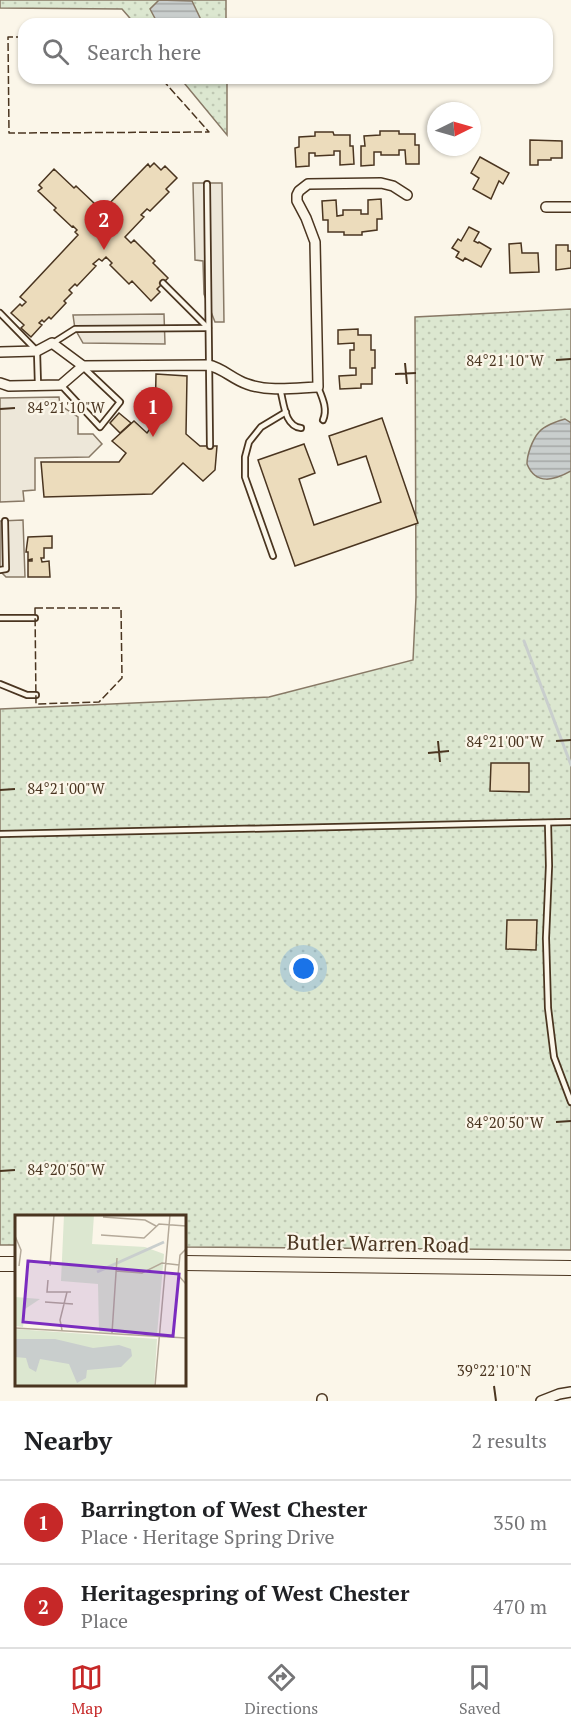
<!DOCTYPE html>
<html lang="en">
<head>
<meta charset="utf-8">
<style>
	:root { --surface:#fff; --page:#f2f2f2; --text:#202124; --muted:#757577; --line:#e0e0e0; --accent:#c62828 }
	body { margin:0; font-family:"PT Serif",serif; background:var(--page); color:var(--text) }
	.compass { position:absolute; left:427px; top:102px; width:54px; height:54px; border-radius:50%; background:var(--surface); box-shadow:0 2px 4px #0004; rotate:85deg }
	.you { position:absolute; left:304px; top:969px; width:21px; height:21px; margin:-15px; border:4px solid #fff; border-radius:50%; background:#1a73e8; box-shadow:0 0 0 9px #1a73e833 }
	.badge { display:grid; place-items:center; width:39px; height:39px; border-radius:50%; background:var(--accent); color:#fff; font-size:20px; font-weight:700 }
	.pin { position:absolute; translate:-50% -50px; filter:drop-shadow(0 2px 3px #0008) }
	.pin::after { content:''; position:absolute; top:32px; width:21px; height:18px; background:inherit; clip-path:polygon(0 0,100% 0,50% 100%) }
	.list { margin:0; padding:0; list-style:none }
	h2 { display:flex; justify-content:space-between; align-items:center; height:78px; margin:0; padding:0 24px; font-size:26px }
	h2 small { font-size:20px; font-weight:400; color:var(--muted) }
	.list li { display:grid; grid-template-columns:39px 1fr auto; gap:18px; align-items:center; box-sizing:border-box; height:84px; padding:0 24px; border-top:2px solid var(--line) }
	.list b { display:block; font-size:22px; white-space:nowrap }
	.list p { margin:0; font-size:20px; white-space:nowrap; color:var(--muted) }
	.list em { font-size:20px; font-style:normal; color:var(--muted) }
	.icon { flex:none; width:33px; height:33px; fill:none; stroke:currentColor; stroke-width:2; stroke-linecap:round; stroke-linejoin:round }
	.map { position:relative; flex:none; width:571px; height:1401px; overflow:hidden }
	.search { position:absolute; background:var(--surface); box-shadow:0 2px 4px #0004; left:18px; right:18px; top:18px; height:66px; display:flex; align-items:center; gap:15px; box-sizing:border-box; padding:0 21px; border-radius:18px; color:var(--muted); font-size:22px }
	.sheet { height:246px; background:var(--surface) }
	nav { display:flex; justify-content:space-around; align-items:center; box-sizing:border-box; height:84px; border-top:2px solid var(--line); background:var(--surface); font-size:16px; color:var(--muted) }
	nav a { display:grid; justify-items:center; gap:3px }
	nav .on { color:var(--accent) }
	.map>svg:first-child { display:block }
</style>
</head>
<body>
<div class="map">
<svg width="571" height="1401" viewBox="0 0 571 1401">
	<defs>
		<pattern id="grass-dots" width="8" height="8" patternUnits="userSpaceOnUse" patternTransform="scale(1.5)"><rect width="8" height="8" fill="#dce7d0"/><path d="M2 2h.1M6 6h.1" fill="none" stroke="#bec7b2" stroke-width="1.8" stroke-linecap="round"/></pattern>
		<pattern id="water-rules" width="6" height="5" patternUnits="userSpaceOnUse" patternTransform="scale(1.5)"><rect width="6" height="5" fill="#c9cecd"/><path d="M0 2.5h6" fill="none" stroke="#a5a8a6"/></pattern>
	</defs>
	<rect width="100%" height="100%" fill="#fbf6e9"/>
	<!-- grass -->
	<g fill="url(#grass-dots)" stroke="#887966" stroke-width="1.5">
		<path d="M0,0H226V24H135L122,9L0,8Z"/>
		<path d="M180,78H227V135Z"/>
		<path d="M571,309V1250L185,1247L184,1216H16V1245H0V709L269,697L413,660L416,597L415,317Z"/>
	</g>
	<!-- parking -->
	<g fill="#ede7d9" stroke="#887966" stroke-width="1.5">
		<path d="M193,183H222L224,322H215L204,294L203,261L195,260Z"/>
		<path d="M164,314L165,344L83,343L75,329L73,315Z"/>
		<path d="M59,397L60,405L78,417V434H93L102,444L89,457L35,458V490L23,491L24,501L0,502V398Z"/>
		<path d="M23,520L25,577H6L0,571V521Z"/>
	</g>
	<!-- water -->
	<g fill="url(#water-rules)" stroke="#887966" stroke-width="1.5">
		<path d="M159,0L192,1L203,24H158L150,9Z"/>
		<path d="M565,419L571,423V471C555,480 536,486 527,464C527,455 532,440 539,432C544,426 557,421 565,419Z"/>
	</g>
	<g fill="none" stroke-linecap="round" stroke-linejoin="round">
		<!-- stream -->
		<path stroke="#c9cecd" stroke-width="3" d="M524,641L571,765"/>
	</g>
	<!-- building -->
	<g fill="#ecdcbc" stroke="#4a3520" stroke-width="1.5">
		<path d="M380,131H399V134H415V145H419V164H406L405,150H399V155H381V152H374V165L361,166V146H365L364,136L380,135Z"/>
		<path d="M315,132H333L334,135H350V146H353L354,164L340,165V151H334V155L315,156V153H309V166L296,167L295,148L299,147V137L315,136Z"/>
		<path d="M530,140L562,141V158H551V160H538V165H530Z"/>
		<path d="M480,157L509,173L503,184L499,181L491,199L473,189L479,178L471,173Z"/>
		<path d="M154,163L161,170L165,166L177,178L166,189L169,192L150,211L147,209L141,215L144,217L125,237L131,243L134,240L155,261L153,263L168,278L157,289L160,292L151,301L132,281L129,284L110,265L112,263L106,257L102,261L99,259L93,264L96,266L77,286L75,284L69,290L72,293L64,301L66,303L51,319L49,317L44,322L42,320L39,323L42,325L31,337L21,328L24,325L11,313L20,304L22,306L26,302L20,297L78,235L75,232L77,230L73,226L72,227L54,210L56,208L38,191L42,188L39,185L54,169L74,188L76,186L95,204L93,206L100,213L148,164L150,167Z"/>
		<path d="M381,199L382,219H377V230L362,232V235H344V232H328V220H323L322,201L336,200L337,216L343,215V210H361V214H368V200Z"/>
		<path d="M469,227L479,232L474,241L478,243L479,242L491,249L481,267L465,258L463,261L456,257L459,252L452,248L458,239L461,241Z"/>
		<path d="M521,243L522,253H538L539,272L510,273L509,244Z"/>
		<path d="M556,245H568V251H571V268L556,270Z"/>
		<path d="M358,329V335H371V350H375V368H372V384H361V388L340,389L339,376L356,375V368H350V350H354V343L338,344V330Z"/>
		<path d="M156,374L187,376L186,434L200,446H217L215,470L203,481L183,463L152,494L44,497L41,462H119L126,453L112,441L134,421L147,433L155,422Z"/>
		<path d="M119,413L131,423L120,433L110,423Z"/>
		<path d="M382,418L418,523L295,566L258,460L304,444L315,473L299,479L314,525L381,502L366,456L338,465L329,436Z"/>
		<path d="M52,536V548H44V558H41L42,562L49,561L50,577H28V561H32V559L28,560V552H26L28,537Z"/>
		<path d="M491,763H529V792L490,791Z"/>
		<path d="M507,920H537L536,950L506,949Z"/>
	</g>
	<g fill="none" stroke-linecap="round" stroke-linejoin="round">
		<!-- service casing -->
		<g stroke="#4a3520" stroke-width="8">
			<g id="service">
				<path d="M207,184L210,446"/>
				<path d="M163,283L208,328"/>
				<path d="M0,313L37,351L38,385"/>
				<path d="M53,343L75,329L208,328"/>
				<path d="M61,385L100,427L120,402L83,367"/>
				<path d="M318,387C322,397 328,409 323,420"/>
				<path d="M280,389C284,402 284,426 301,428"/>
				<path d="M273,556L245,477V457L249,442L261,427L286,412"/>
				<path d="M0,570L6,569L5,521"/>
				<path d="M0,618H35"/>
				<path d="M0,684L27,695H36"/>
				<path d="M548,823L549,866L546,938L548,1008L554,1057L571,1102"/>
				<path d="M0,834L571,822"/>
			</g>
		</g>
		<!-- minor casing -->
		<g stroke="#4a3520" stroke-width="12">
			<g id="minor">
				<path d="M546,207H571"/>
				<path d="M0,352L37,351L52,343L83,366L208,365C223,368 232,379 247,384C269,392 295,388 318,387L315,242L306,218L297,201V195L299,191L308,184L381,183L393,186L407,195"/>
				<path d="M0,383L9,386L61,385L83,366"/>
				<path d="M322,1401V1399"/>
				<path d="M541,1401L559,1394L571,1392"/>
			</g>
		</g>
		<!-- secondary casing -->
		<g stroke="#4a3520" stroke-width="16">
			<g id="secondary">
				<path d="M184,1263L571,1268"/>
				<path d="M0,1264H16"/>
			</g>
		</g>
		<!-- service -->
		<use href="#service" stroke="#fbf6e9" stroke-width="4.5"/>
		<!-- minor -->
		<use href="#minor" stroke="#fbf6e9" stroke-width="9"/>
		<!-- secondary -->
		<use href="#secondary" stroke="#fbf6e9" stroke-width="14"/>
		<!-- fence -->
		<g stroke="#4a3520" stroke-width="1.5" stroke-dasharray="8 3" stroke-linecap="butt">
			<path d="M24,37H8L9,133L209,132L161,78"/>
			<path d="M35,608H121L122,678L99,702L36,704Z"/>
		</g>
	</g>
	<!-- ticks -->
	<path fill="none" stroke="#4a3520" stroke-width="2" d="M556,360L571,359M405,363L407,384M395,374L416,373M0,409L15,408M438,741L440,762M556,741L571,740M428,753L449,751M0,790L15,789M556,1122L571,1121M0,1171L15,1170M494,1386L496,1401"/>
	<g text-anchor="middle" stroke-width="4.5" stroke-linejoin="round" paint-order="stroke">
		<!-- street labels -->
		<g font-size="21" fill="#4a3520" stroke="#fbf6e9">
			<text transform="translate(378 1244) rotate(1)" y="7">Butler Warren Road</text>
		</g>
	</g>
	<!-- overview -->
	<g transform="translate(15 1215)">
		<rect width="171" height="171" fill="#fbf6e9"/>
		<path d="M49,0H79L77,29L130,32L149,39L142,120L84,117L83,69L46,66ZM0,82L25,84L10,94L8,112L0,111ZM0,114L142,124L139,171H0Z" fill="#dce7d0"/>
		<path d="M0,124H40L78,133L104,130L116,134L117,141L106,152L72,155L71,163L62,168L54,149L25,144L21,157L14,153L11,143L0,142Z" fill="#c9cecd"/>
		<path fill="none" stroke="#c9cecd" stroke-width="3" d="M82,57L149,27"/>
		<path fill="none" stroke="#b4a999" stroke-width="1.5" d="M88,2L130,5L141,11M86,20L129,23L144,9L171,11M0,21L6,35L4,51M171,34L165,40L163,60L171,69M35,51L39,0M101,56L127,58L147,48L164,50M33,65L32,77H56M30,87L58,89M0,113L171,123M47,115L45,105L52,77M97,118L102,43M140,171L155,0"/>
		<path fill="#7b2cbf" fill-opacity="0.15" stroke="#7b2cbf" stroke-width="3" d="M13,46L164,59L158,121L8,107Z"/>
		<rect width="171" height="171" fill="none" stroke="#4a3520" stroke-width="3"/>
	</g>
	<g font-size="15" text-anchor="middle" fill="#4a3520" stroke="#fbf6e9" stroke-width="4.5" stroke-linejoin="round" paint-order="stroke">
		<text x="505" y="366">84°21'10"W</text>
		<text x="66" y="413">84°21'10"W</text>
		<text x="505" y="747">84°21'00"W</text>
		<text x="66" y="794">84°21'00"W</text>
		<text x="505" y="1128">84°20'50"W</text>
		<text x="66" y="1175">84°20'50"W</text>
		<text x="494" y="1376">39°22'10"N</text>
	</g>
</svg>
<svg class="compass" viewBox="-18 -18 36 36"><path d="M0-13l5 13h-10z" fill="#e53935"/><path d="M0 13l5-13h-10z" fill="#757577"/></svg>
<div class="you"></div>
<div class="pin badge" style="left:153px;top:437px">1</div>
<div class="pin badge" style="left:104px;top:250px">2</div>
<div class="search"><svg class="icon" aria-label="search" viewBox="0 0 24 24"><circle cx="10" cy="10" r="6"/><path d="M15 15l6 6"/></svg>Search here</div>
</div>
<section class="sheet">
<h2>Nearby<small>2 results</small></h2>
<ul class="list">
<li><span class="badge">1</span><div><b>Barrington of West Chester</b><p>Place · Heritage Spring Drive</p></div><em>350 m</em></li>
<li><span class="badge">2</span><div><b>Heritagespring of West Chester</b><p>Place</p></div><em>470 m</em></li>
</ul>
</section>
<nav>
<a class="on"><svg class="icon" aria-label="map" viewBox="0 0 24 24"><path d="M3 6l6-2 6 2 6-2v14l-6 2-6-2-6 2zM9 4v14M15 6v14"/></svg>Map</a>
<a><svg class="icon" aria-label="directions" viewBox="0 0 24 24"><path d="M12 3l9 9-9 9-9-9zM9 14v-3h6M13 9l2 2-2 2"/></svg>Directions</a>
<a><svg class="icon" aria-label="saved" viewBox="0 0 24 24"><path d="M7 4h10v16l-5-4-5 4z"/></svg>Saved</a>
</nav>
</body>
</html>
